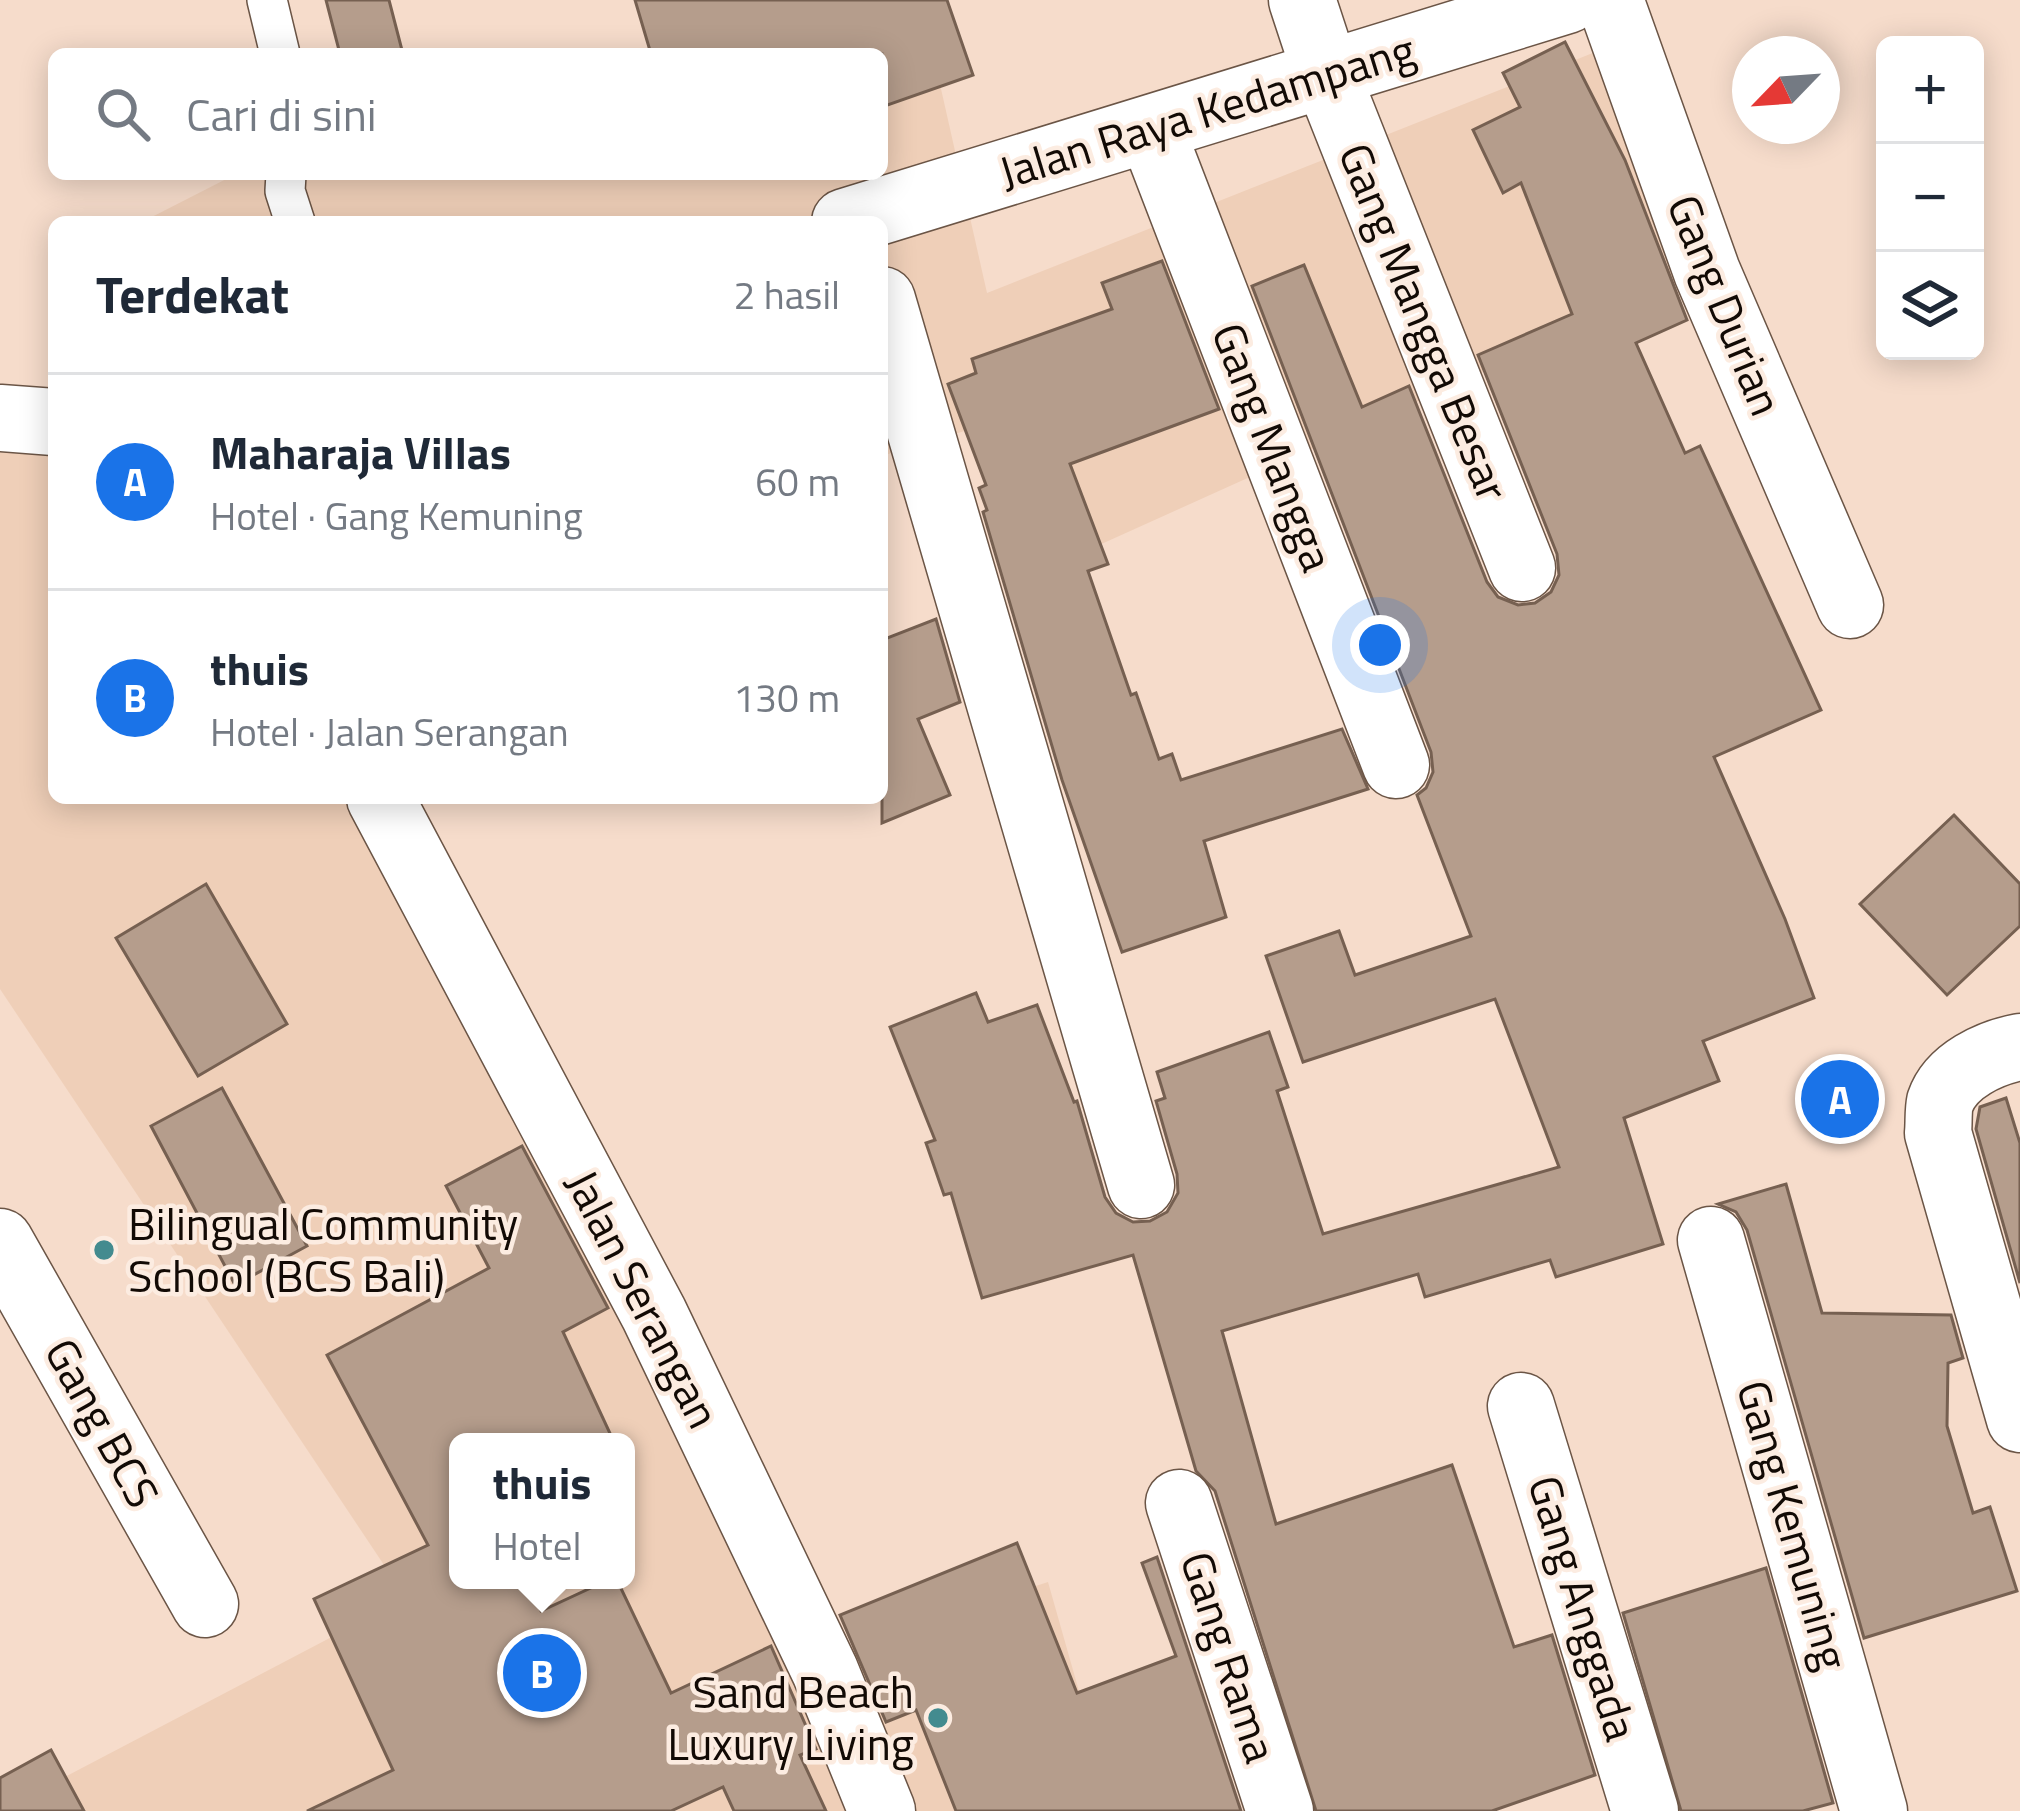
<!DOCTYPE html>
<html lang="id">
<head>
<meta charset="utf-8">
<style>
	:root { --surface:#fff; --page:#f6f6f7; --text:#1f2937; --muted:#747a83; --line:#e0e1e3; --accent:#1a73e8 }
	body { margin:0; font-family:"Titillium Web",sans-serif; background:var(--page); color:var(--text) }
	.controls { position:absolute; right:36px; top:36px; display:grid; overflow:hidden; border-radius:18px; box-shadow:0 6px 30px #0003 }
	.controls button { width:108px; height:108px; display:grid; place-items:center; padding:0; border:0; border-bottom:3px solid var(--line); background:var(--surface); color:var(--text); font:60px sans-serif }
	.compass { position:absolute; left:1732px; top:36px; width:108px; height:108px; border-radius:50%; background:var(--surface); box-shadow:0 6px 30px #0003; rotate:245deg }
	.you { position:absolute; left:1380px; top:645px; width:42px; height:42px; margin:-30px; border:9px solid #fff; border-radius:50%; background:#1a73e8; box-shadow:0 0 0 18px #1a73e833 }
	.badge { display:grid; place-items:center; width:78px; height:78px; border-radius:50%; background:var(--accent); color:#fff; font-size:39px; font-weight:700 }
	.pin { position:absolute; translate:-50% -50%; border:6px solid #fff; box-shadow:0 3px 12px #0006 }
	.popup { position:absolute; left:449px; top:1433px; width:186px; height:156px; box-sizing:border-box; display:grid; place-content:center; border-radius:18px; background:var(--surface); filter:drop-shadow(0 3px 9px #0005); font-size:39px; white-space:nowrap; color:var(--muted) }
	.popup b { font-size:45px; color:var(--text) }
	.popup::after { content:''; position:absolute; left:50%; top:100%; margin-left:-24px; border:24px solid transparent; border-top-color:var(--surface) }
	.list { margin:0; padding:0; list-style:none }
	h2 { display:flex; justify-content:space-between; align-items:center; height:156px; margin:0; padding:0 48px; font-size:51px }
	h2 small { font-size:39px; font-weight:400; color:var(--muted) }
	.list li { display:grid; grid-template-columns:78px 1fr auto; gap:36px; align-items:center; box-sizing:border-box; height:216px; padding:0 48px; border-top:3px solid var(--line) }
	.list b { display:block; font-size:45px; white-space:nowrap }
	.list p { margin:0; font-size:39px; white-space:nowrap; color:var(--muted) }
	.list em { font-size:39px; font-style:normal; color:var(--muted) }
	.icon { flex:none; width:66px; height:66px; fill:none; stroke:currentColor; stroke-width:2; stroke-linecap:round; stroke-linejoin:round }
	.map { position:relative; flex:none; width:2020px; height:1811px; overflow:hidden }
	.search { position:absolute; background:var(--surface); box-shadow:0 6px 30px #0003; left:48px; top:48px; width:840px; height:132px; display:flex; align-items:center; gap:30px; box-sizing:border-box; padding:0 42px; border-radius:18px; color:var(--muted); font-size:45px }
	.panel { position:absolute; background:var(--surface); box-shadow:0 6px 30px #0003; left:48px; top:216px; width:840px; height:588px; border-radius:18px }
	.map>svg:first-child { display:block }
</style>
</head>
<body>
<div class="map">
<svg width="2020" height="1811" viewBox="0 0 2020 1811">
	<rect width="100%" height="100%" fill="#f6dccb"/>
	<!-- built -->
	<g fill="#efcfb8" fill-rule="evenodd">
		<path d="M921,0L987,293L1613,45L1702,273L1097,546L1047,406L882,456V222H142L236,174H882V54Z"/>
		<path d="M0,444L54,447V798H364L803,1663L1048,1582L1113,1811H0L406,1598L0,989ZM458,1442H626V1580H458Z"/>
	</g>
	<!-- building -->
	<g fill="#b59d8c" stroke="#766051" stroke-width="3">
		<path d="M326,0H389L403,54H340Z"/>
		<path d="M635,0H947L973,75L882,107V54H651Z"/>
		<path d="M1565,42L1625,160L1687,320L1636,343L1685,453L1700,446L1821,710L1714,757L1785,919L1814,998L1703,1041L1719,1081L1624,1118L1663,1244L1556,1277L1550,1260L1425,1297L1418,1274L1222,1331L1276,1524L1452,1465L1514,1647L1552,1635L1595,1775L1492,1811H1316L1215,1491L1196,1471L1133,1255L982,1298L951,1193L944,1195L926,1143L935,1140L890,1027L976,993L988,1022L1037,1005L1074,1102L1077,1101L1105,1197L1116,1213L1133,1222L1150,1221L1167,1212L1178,1193L1177,1174L1156,1101L1165,1098L1157,1072L1269,1032L1288,1087L1277,1091L1323,1234L1559,1167L1495,999L1303,1062L1266,956L1339,931L1355,975L1471,936L1417,795L1426,788L1433,772L1431,752L1252,286L1304,265L1362,407L1409,386L1487,582L1498,597L1518,605L1535,603L1551,592L1559,575L1557,554L1478,355L1572,314L1521,183L1503,193L1473,130L1520,107L1503,73Z"/>
		<path d="M1162,261L1219,409L1070,464L1108,564L1088,571L1131,695L1136,693L1159,759L1172,754L1181,780L1342,729L1368,789L1204,841L1226,917L1122,952L1062,780L983,512L987,510L979,488L986,485L948,384L976,373L972,359L1112,309L1102,283Z"/>
		<path d="M936,619L960,702L918,719L950,795L882,823V634L885,639Z"/>
		<path d="M1954,815L2020,884V926L1947,995L1860,904Z"/>
		<path d="M206,884L287,1024L198,1076L116,938Z"/>
		<path d="M222,1088L307,1246L235,1285L151,1126Z"/>
		<path d="M2006,1098L2020,1143V1283L1976,1129L1980,1107Z"/>
		<path d="M522,1146L608,1308L563,1332L614,1442H458V1580H527L541,1611L608,1580H617L671,1693L771,1646L816,1749L800,1755L826,1811H734L723,1787L671,1811H307L393,1770L314,1599L428,1545L327,1355L489,1268L446,1186Z"/>
		<path d="M1786,1184L1822,1313L1951,1315L1963,1358L1948,1363L1947,1426L1973,1513L1990,1507L2017,1591L1864,1638L1747,1230L1736,1212L1718,1204Z"/>
		<path d="M1017,1543L1077,1693L1176,1656L1142,1563L1157,1557L1241,1811H956L916,1710L886,1722L840,1615Z"/>
		<path d="M1766,1568L1833,1803L1803,1811H1681L1623,1613Z"/>
		<path d="M51,1750L84,1811H0V1778Z"/>
	</g>
	<g fill="none" stroke-linecap="round" stroke-linejoin="round">
		<!-- service casing -->
		<g stroke="#6b5546" stroke-width="42">
			<g id="service">
				<path d="M267,0L280,54"/>
				<path d="M286,174L285,191L295,222"/>
			</g>
		</g>
		<!-- minor casing -->
		<g stroke="#6b5546" stroke-width="69">
			<g id="minor">
				<path d="M1302,0L1327,76L1522,568"/>
				<path d="M1610,0L1707,272L1850,605"/>
				<path d="M1151,129L1396,765"/>
				<path d="M882,300L1141,1185"/>
				<path d="M2020,1047C1990,1053 1951,1070 1940,1102C1938,1111 1939,1124 1938,1133L2020,1419"/>
				<path d="M1711,1240L1874,1811"/>
				<path d="M0,1242L205,1604"/>
				<path d="M1521,1406L1645,1811"/>
				<path d="M1179,1503L1280,1811"/>
			</g>
		</g>
		<!-- tertiary casing -->
		<g stroke="#6b5546" stroke-width="69">
			<g id="tertiary">
				<path d="M845,222L1567,0"/>
				<path d="M0,418L54,422"/>
				<path d="M380,798L654,1314L825,1671L882,1811"/>
			</g>
		</g>
		<!-- service -->
		<use href="#service" stroke="#fff" stroke-width="39"/>
		<!-- minor -->
		<use href="#minor" stroke="#fff" stroke-width="66"/>
		<!-- tertiary -->
		<use href="#tertiary" stroke="#fff" stroke-width="66"/>
	</g>
	<!-- markers -->
	<g fill="#438b8f" stroke="#fcece1" stroke-width="4.5">
		<circle cx="104" cy="1250" r="12"/>
		<circle cx="938" cy="1718" r="12"/>
	</g>
	<g text-anchor="middle" stroke-width="9" stroke-linejoin="round" paint-order="stroke">
		<!-- street labels -->
		<g font-size="45" fill="#120a05" stroke="#fcece1">
			<text transform="translate(1207 111) rotate(-17)" y="16">Jalan Raya Kedampang</text>
			<text transform="translate(1725 305) rotate(68)" y="16">Gang Durian</text>
			<text transform="translate(1424 322) rotate(68)" y="16">Gang Mangga Besar</text>
			<text transform="translate(1273 447) rotate(69)" y="16">Gang Mangga</text>
			<text transform="translate(643 1299) rotate(63)" y="16">Jalan Serangan</text>
			<text transform="translate(102 1423) rotate(61)" y="16">Gang BCS</text>
			<text transform="translate(1793 1525) rotate(74)" y="16">Gang Kemuning</text>
			<text transform="translate(1583 1608) rotate(73)" y="16">Gang Anggada</text>
			<text transform="translate(1229 1657) rotate(72)" y="16">Gang Rama</text>
		</g>
		<!-- poi labels -->
		<g font-size="45" fill="#120a05" stroke="#fcece1" text-anchor="start">
			<text x="128" y="1240">Bilingual Community<tspan x="128" dy="52">School (BCS Bali)</tspan></text>
			<text x="914" y="1708" text-anchor="end">Sand Beach<tspan x="914" dy="52">Luxury Living</tspan></text>
		</g>
	</g>
</svg>
<div class="controls">
<button>+</button>
<button>−</button>
<button><svg class="icon" aria-label="layers" viewBox="0 0 24 24"><path d="M12 4l9 5-9 5-9-5zM3 14l9 5 9-5"/></svg></button>
</div>
<svg class="compass" viewBox="-18 -18 36 36"><path d="M0-13l5 13h-10z" fill="#e53935"/><path d="M0 13l5-13h-10z" fill="#747a83"/></svg>
<div class="you"></div>
<div class="pin badge" style="left:1840px;top:1099px">A</div>
<div class="pin badge" style="left:542px;top:1673px">B</div>
<div class="popup"><b>thuis</b>Hotel</div>
<div class="search"><svg class="icon" aria-label="search" viewBox="0 0 24 24"><circle cx="10" cy="10" r="6"/><path d="M15 15l6 6"/></svg>Cari di sini</div>
<section class="panel">
<h2>Terdekat<small>2 hasil</small></h2>
<ul class="list">
<li><span class="badge">A</span><div><b>Maharaja Villas</b><p>Hotel · Gang Kemuning</p></div><em>60 m</em></li>
<li><span class="badge">B</span><div><b>thuis</b><p>Hotel · Jalan Serangan</p></div><em>130 m</em></li>
</ul>
</section>
</div>
</body>
</html>
